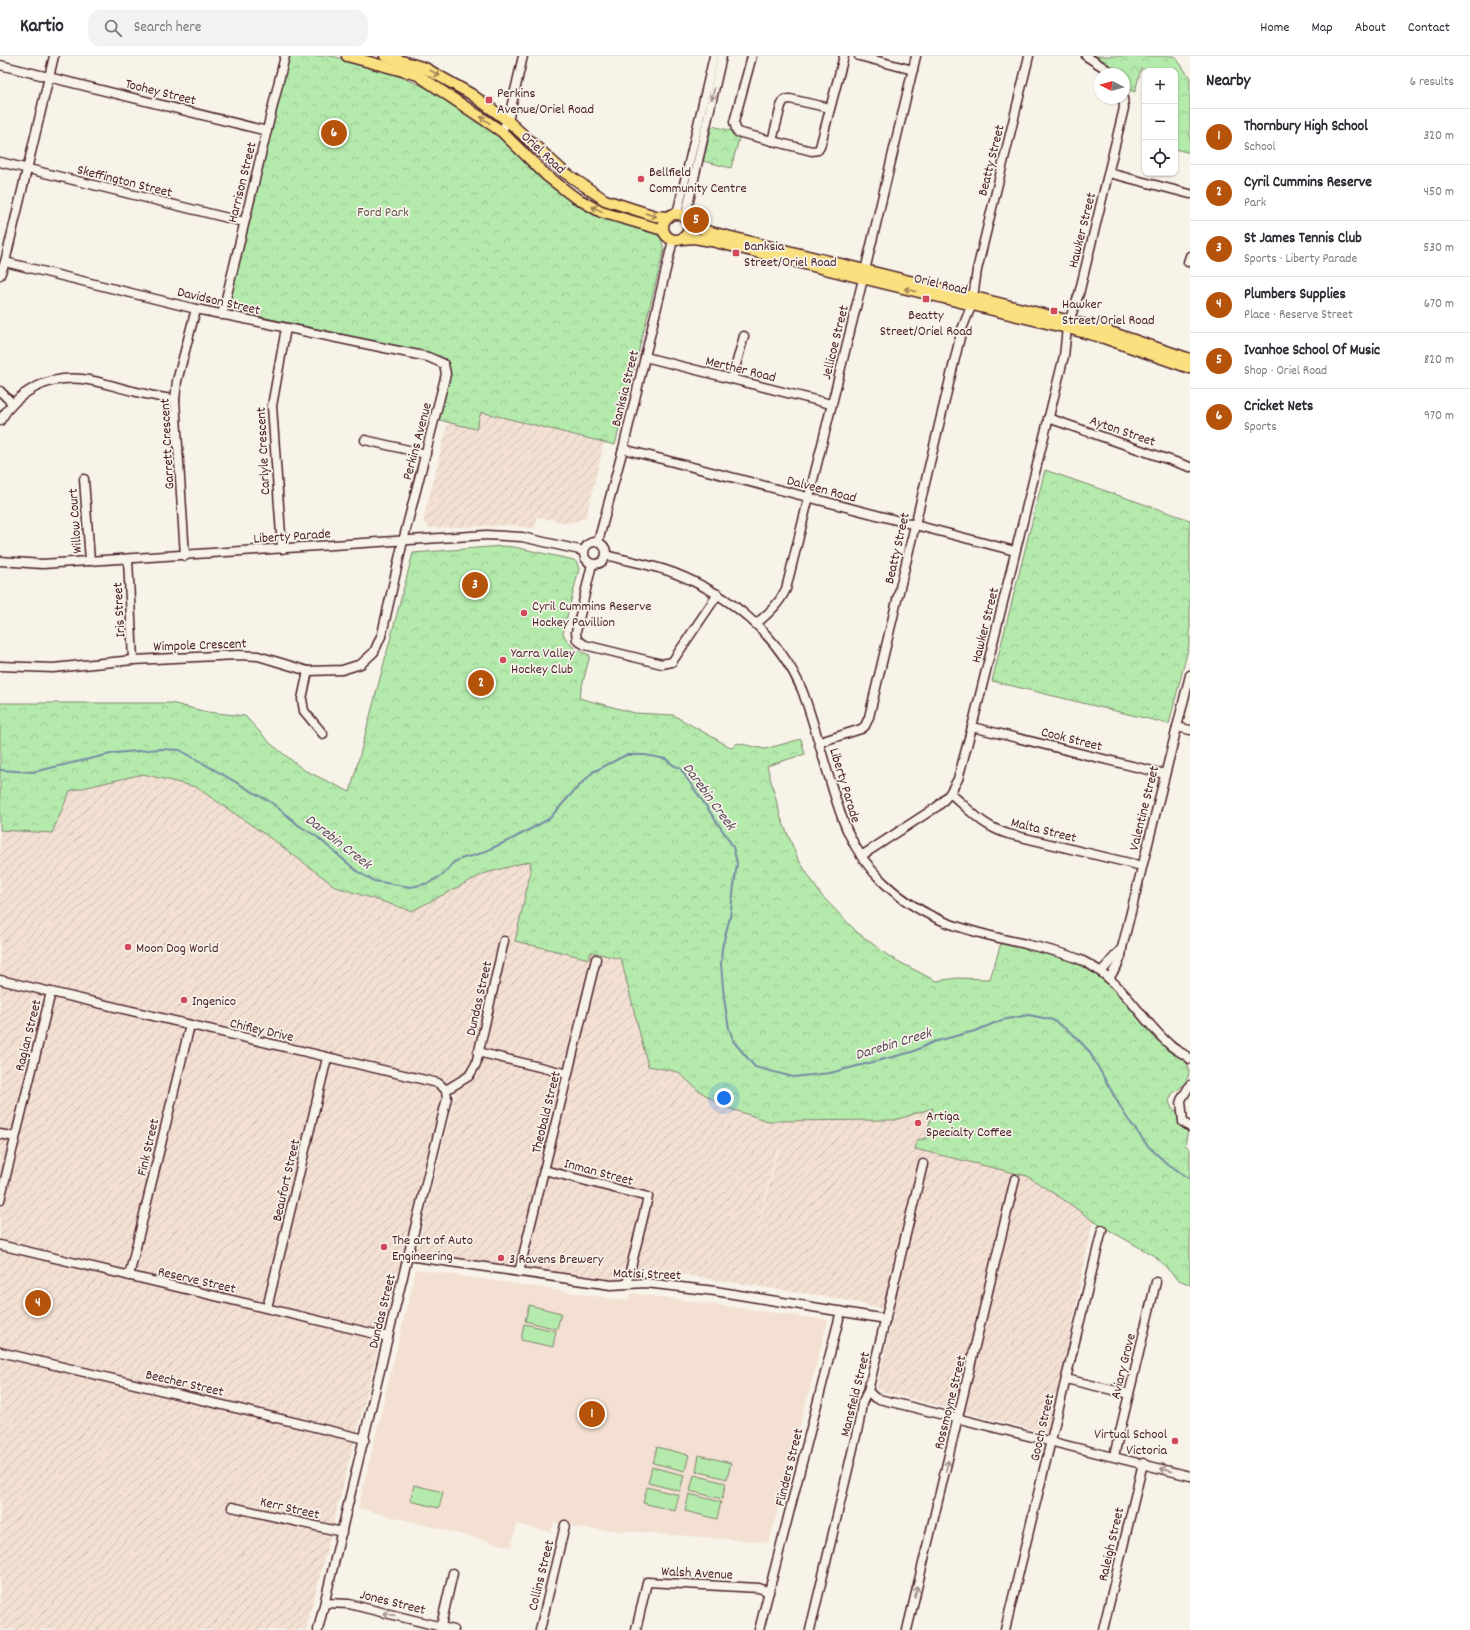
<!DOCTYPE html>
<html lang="en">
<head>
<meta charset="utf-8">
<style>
	:root { --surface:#fff; --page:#f2f2f3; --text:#2b2b33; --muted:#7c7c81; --line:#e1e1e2; --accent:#b45309 }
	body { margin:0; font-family:Dekko,sans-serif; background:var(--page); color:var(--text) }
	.controls { position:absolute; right:12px; top:12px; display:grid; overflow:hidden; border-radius:8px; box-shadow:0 1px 3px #0004 }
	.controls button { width:36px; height:36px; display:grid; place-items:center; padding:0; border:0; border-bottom:1px solid var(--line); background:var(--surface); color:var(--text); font:20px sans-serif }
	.compass { position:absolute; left:1094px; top:12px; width:36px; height:36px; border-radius:50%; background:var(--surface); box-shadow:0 1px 3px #0004; rotate:276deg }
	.you { position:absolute; left:724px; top:1042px; width:14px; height:14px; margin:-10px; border:3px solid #fff; border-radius:50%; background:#1a73e8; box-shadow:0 0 0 6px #1a73e833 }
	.badge { display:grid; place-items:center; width:26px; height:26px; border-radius:50%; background:var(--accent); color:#fff; font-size:13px; font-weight:700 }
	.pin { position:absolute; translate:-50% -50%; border:2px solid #fff; box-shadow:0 1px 4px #0006 }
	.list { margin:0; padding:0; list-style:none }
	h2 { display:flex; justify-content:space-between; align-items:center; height:52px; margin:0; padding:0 16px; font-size:17px }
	h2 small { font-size:13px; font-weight:400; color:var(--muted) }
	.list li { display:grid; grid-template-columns:26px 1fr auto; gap:12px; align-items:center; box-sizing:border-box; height:56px; padding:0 16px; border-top:1px solid var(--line) }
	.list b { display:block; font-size:15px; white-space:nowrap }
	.list p { margin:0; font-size:13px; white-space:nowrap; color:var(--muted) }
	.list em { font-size:13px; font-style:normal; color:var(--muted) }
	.icon { flex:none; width:22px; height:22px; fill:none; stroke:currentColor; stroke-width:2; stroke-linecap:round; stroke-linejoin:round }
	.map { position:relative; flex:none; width:1190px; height:1574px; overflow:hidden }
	header { display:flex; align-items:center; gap:24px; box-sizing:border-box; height:56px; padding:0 20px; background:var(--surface); border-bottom:1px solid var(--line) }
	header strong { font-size:19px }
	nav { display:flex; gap:22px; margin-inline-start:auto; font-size:14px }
	.search { width:280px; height:36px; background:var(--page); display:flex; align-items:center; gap:10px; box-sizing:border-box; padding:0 14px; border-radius:12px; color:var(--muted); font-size:15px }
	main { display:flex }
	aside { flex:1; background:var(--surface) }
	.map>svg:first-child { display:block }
</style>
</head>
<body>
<header>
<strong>Kartio</strong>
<div class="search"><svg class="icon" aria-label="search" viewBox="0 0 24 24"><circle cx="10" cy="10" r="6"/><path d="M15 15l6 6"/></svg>Search here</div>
<nav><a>Home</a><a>Map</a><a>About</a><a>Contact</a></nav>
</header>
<main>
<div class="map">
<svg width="1190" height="1574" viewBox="0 0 1190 1574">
	<defs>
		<pattern id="industrial-furrows" width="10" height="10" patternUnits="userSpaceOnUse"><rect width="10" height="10" fill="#f3e0d3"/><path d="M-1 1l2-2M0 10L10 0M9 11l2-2" fill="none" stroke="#d2c0b5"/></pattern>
		<pattern id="park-crowns" width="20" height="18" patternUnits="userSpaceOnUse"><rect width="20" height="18" fill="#b4eaac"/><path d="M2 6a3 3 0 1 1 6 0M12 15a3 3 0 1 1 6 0" fill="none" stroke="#9cc894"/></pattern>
	</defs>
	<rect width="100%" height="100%" fill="#f7f3e8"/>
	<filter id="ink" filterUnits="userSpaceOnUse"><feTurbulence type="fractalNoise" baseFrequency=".025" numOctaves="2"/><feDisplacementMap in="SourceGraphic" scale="8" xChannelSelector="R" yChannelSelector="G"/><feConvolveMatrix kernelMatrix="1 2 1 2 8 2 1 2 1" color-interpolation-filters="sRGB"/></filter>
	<g filter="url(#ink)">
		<!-- built -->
		<path fill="#f3e0d3" d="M416,1213L628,1245L631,1237L828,1264L769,1486L578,1472L554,1466L551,1476L517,1468L511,1491L358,1452Z"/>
		<!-- industrial -->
		<g fill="url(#industrial-furrows)" fill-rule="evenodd">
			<path d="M481,356L604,387L586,462L569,467L537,461L535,473L510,469L430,472L423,466L448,366L476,372Z"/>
			<path d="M143,718L196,731L276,786L336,831L412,855L483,818L530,805L531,814L585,901L589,902L591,896L621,903L648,1010L678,1016L698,1034L722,1050L768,1065L895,1064L934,1051L926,1082L1008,1115L1027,1120L1070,1148L1093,1165L1050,1378L876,1334L894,1256L841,1243L638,1212L636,1219L616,1225L416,1197L460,1018L444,1035L306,1574H0V774L52,777L70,735ZM777,1093H778L755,1185L768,1128Z"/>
		</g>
		<!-- green -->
		<g fill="#b4eaac" stroke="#7f846c">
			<path d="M529,1249L561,1257L557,1273L525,1265Z"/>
			<path d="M524,1268L556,1275L553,1291L521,1284Z"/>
			<path d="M657,1391L689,1399L685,1415L653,1407Z"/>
			<path d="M699,1399L731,1407L727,1423L696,1415Z"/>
			<path d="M652,1411L684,1419L680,1435L648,1427Z"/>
			<path d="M694,1419L726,1427L722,1443L690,1435Z"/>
			<path d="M414,1429L443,1436L439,1452L410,1445Z"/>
			<path d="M647,1431L679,1439L675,1455L643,1447Z"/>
			<path d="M689,1438L721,1446L717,1463L685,1455Z"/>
		</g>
		<!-- park -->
		<g fill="url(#park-crowns)" stroke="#7f846c">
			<path d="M288,0H332L384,14L439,37L492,73L539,115L626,168L656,178L661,182L664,194L615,389L481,356L476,373L439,364L450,314L447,304L441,300L233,255L229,251L228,246Z"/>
			<path d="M1092,0H1175L1190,22V97L1175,93V15H1145V16L1141,12L1135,36L1127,33L1124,27V18H1118L1112,12Z"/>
			<path d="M712,70L733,75L740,79L731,112L703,105Z"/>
			<path d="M1045,414L1190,464V585L1169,668L992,625Z"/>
			<path d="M502,490L514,491L574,504L577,507L579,513L563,577C570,591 576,595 590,599L579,642L635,657L673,659L732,692L737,687L765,693L801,683L805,698L767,710L781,762L798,803L821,839L857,876L890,901L936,925L957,922L990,923L1001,887C1029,894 1060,898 1086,912C1119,929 1139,965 1165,991C1172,999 1186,1000 1189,1012C1190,1026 1180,1032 1172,1038L1169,1045L1172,1053L1179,1056C1177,1066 1181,1068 1188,1074L1185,1089L1190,1093V1229L1177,1223L1156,1201L1093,1165L1070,1148L1027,1120L915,1093L917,1084L926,1082L933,1052L895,1064L768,1065L722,1050L698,1034L678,1016L648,1010L621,903L591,896L589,903L515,885L531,814L530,805L483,818L412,855L336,831L276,786L196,731L143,718L70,735L52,777L0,774V647H171L207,656L245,660L271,688L304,714L350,736L413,497Z"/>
		</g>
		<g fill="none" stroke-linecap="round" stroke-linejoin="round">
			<!-- stream -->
			<path stroke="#768ca4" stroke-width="2" d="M0,714L33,716L115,697L160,693L180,694L272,747L301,771L316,780L358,816L374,825L411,831L429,827L444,818L453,807L460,803L479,798L512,783L549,763L574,735L593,716L626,699H645L666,703L673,709L680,712L727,781L733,791L737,807L730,861L722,892L721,908L724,943L729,972L734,986L755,1011L793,1021L830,1017L912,996L933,986L975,975L1002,964L1029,959L1053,964L1073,978L1089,995L1125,1059L1147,1089L1165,1106L1190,1123"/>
			<!-- minor casing -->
			<g stroke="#4a1f2b" stroke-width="11">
				<g id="minor">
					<path d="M752,0L734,66L737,76L812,95L818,94L820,91L844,0"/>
					<path d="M859,0L913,14"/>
					<path d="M1086,0L1114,18"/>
					<path d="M0,9L267,75"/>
					<path d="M501,75L508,65L523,0"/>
					<path d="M772,85L781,50L784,44L790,43L830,52"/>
					<path d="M0,106L244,166"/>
					<path d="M1109,117L1190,138"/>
					<path d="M677,158L714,0"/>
					<path d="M685,162L722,0"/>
					<path d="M1188,206L1190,200"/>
					<path d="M0,219L5,206L54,0"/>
					<path d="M222,259L285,0"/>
					<path d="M1069,265L1079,238L1124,52L1123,42"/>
					<path d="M645,301L831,348"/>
					<path d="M732,323L744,280"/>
					<path d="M0,335L12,347"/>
					<path d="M1048,362L1190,411"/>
					<path d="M0,365C17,335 48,320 82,323C99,325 116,331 133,335C147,339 161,341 175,344"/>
					<path d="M365,384L426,398"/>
					<path d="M623,393L1015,495"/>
					<path d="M84,423L90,505"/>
					<circle cx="595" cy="497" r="11"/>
					<path d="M598,486L623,393L673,184"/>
					<path d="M282,493L272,350L286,272"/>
					<path d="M606,499C628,505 653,509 674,517C730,539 778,578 802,634C813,663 820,692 829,721C841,762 851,795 883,826C927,868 973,876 1029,889C1047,893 1065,897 1081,904C1123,924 1138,961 1170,989C1176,995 1184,997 1190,1003"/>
					<path d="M185,500L175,344L177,325L196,253"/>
					<path d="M128,503L133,604"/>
					<path d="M0,505L42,508L486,479L522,481L584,495"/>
					<path d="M592,508L576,576L577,584L585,589L662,608L672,606L718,538"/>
					<path d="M757,567C769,557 779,548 786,533L863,223L916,0"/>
					<path d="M0,610L53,612L133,604L238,599L258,600L308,615L342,614L361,608L374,596L382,578L403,485L446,318L444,308L428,301L196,253L5,206"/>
					<path d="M308,615L302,643L304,655L323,678"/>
					<path d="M972,671L1165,718"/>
					<path d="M1177,671L1190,674"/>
					<path d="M820,686L861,673L865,670L869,661L962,273L972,248L977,214L1029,0"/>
					<path d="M950,737C971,755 981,769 1008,778L1142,810"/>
					<path d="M861,800L938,750L944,744L950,737L958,723L972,671L1064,300L1067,272"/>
					<path d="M1101,916L1122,892"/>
					<path d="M1109,922C1116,912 1122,904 1122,892L1190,619"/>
					<path d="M0,924L438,1027L446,1034"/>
					<path d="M478,996L568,1018"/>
					<path d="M1190,1029L1181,1044L1183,1066L1190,1071"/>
					<path d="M446,1034L469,1020L476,1008L504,885"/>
					<path d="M0,1078L15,1081"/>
					<path d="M544,1114L648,1141L627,1228"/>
					<path d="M0,1144L51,936"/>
					<path d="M0,1189L388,1281"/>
					<path d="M408,1200L611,1229L646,1227L715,1235L886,1263"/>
					<path d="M519,1216L596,903"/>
					<path d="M129,1220L190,969"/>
					<path d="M267,1252L327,1002"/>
					<path d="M0,1296L365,1383"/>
					<path d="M1066,1323L1129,1338"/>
					<path d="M868,1335L875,1342L1190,1420"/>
					<path d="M1114,1400L1156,1226"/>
					<path d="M232,1451L342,1476"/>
					<path d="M325,1547L349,1548L454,1574"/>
					<path d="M318,1574L388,1281L447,1042L446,1034"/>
					<path d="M440,1574L453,1517"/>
					<path d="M540,1574L565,1469"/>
					<path d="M636,1574L647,1526L759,1532L769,1536"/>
					<path d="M759,1574L841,1255"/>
					<path d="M810,1574L859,1367L862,1347L868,1335L923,1108"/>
					<path d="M907,1574L1015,1123"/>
					<path d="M1005,1574L1102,1174"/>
					<path d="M1103,1574L1143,1407"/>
				</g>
			</g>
			<!-- major casing -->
			<g stroke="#4a1f2b" stroke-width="13">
				<g id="major">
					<path d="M347,0L418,19L501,75L547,120L573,140L601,156L663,174"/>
					<path d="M385,0L425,12L471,38L508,65L564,116L605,144L655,160L668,161"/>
					<circle cx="676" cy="171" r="13"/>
					<path d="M688,166L707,175L1095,271L1190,303"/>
					<path d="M682,183L694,182L711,185L1067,272L1104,282L1190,312"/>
				</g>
			</g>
			<!-- minor -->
			<use href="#minor" stroke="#f7f3e8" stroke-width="8"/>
			<!-- major -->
			<use href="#major" stroke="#fbe080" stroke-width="10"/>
		</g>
		<!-- one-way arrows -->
		<defs><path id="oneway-shaft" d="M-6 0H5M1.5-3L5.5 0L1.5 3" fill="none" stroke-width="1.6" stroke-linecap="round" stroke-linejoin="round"/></defs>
		<g stroke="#a28056">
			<use href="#oneway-shaft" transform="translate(435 17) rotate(30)"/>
			<use href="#oneway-shaft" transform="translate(485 64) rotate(-145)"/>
			<use href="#oneway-shaft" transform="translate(597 153) rotate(-154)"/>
			<use href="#oneway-shaft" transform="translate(651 159) rotate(16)"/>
			<use href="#oneway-shaft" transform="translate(910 234) rotate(-167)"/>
		</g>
		<g stroke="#a0898a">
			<use href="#oneway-shaft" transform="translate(713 38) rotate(103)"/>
			<use href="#oneway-shaft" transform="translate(947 1410) rotate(-76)"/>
			<use href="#oneway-shaft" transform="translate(1166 1414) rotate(-165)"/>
			<use href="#oneway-shaft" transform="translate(916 1536) rotate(-76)"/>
			<use href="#oneway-shaft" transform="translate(389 1558) rotate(-166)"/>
		</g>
	</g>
	<!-- markers -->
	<g fill="#d1495b" stroke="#f7f3e8" stroke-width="1.5">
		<rect x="485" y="40" width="8" height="8" rx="2"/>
		<circle cx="641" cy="123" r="4"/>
		<rect x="732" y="193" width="8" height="8" rx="2"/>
		<rect x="922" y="239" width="8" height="8" rx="2"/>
		<rect x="1050" y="251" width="8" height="8" rx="2"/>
		<circle cx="524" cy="557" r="4"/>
		<circle cx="503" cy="604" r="4"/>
		<circle cx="128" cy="891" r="4"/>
		<circle cx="184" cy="944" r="4"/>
		<circle cx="918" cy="1067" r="4"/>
		<circle cx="384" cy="1191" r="4"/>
		<circle cx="501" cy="1202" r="4"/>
		<circle cx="1175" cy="1385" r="4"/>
	</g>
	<g text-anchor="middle" stroke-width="3.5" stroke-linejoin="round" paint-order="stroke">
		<!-- street labels -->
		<g font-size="14" fill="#4a1f2b" stroke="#f7f3e8">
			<text transform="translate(161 35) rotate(14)" y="5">Toohey Street</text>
			<text transform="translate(544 96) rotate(43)" y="5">Oriel Road</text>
			<text transform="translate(990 104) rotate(-76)" y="5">Beatty Street</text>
			<text transform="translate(125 124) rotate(14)" y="5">Skeffington Street</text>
			<text transform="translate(241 126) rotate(-76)" y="5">Harrison Street</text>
			<text transform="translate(1081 174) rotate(-76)" y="5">Hawker Street</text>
			<text transform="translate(941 227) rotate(13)" y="5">Oriel Road</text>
			<text transform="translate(219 244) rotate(13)" y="5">Davidson Street</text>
			<text transform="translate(834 286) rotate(-76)" y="5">Jellicoe Street</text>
			<text transform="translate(741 312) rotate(14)" y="5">Merther Road</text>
			<text transform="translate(624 332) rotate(-76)" y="5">Banksia Street</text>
			<text transform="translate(1123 374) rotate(19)" y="5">Ayton Street</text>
			<text transform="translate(416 385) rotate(-75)" y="5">Perkins Avenue</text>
			<text transform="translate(166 388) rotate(-93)" y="5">Garrett Crescent</text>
			<text transform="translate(262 395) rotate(-93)" y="5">Carlyle Crescent</text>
			<text transform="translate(822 432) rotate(15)" y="5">Dalveen Road</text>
			<text transform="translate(74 465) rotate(-94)" y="5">Willow Court</text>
			<text transform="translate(292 479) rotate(-4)" y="5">Liberty Parade</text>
			<text transform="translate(896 492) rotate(-77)" y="5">Beatty Street</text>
			<text transform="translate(118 554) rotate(-93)" y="5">Iris Street</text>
			<text transform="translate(984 569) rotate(-76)" y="5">Hawker Street</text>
			<text transform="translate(200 588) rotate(-2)" y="5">Wimpole Crescent</text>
			<text transform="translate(1072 682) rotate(14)" y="5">Cook Street</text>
			<text transform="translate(846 729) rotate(73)" y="5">Liberty Parade</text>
			<text transform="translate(1143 752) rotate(-76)" y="5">Valentine Street</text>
			<text transform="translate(1044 773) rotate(14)" y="5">Malta Street</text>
			<text transform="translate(478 942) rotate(-77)" y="5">Dundas Street</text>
			<text transform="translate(262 973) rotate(13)" y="5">Chifley Drive</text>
			<text transform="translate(27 979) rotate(-76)" y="5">Raglan Street</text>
			<text transform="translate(545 1056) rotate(-76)" y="5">Theobald Street</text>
			<text transform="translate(147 1091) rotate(-77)" y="5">Fink Street</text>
			<text transform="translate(599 1115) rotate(15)" y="5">Inman Street</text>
			<text transform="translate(285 1124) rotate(-77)" y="5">Beaufort Street</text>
			<text transform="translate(647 1217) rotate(2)" y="5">Matisi Street</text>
			<text transform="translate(197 1223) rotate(13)" y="5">Reserve Street</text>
			<text transform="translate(381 1255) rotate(-76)" y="5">Dundas Street</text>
			<text transform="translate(1122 1310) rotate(-76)" y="5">Aviary Grove</text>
			<text transform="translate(185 1326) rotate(13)" y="5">Beecher Street</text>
			<text transform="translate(854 1338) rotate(-76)" y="5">Mansfield Street</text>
			<text transform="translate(949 1346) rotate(-76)" y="5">Rossmoyne Street</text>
			<text transform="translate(1041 1371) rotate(-77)" y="5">Gooch Street</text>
			<text transform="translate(788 1411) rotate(-76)" y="5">Flinders Street</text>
			<text transform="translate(290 1451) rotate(13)" y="5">Kerr Street</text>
			<text transform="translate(1110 1488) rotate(-77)" y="5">Raleigh Street</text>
			<text transform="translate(697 1516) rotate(3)" y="5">Walsh Avenue</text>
			<text transform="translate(540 1519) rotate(-76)" y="5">Collins Street</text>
			<text transform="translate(393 1545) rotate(14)" y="5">Jones Street</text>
		</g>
		<!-- poi labels -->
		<g font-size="14" fill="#4a1f2b" stroke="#f7f3e8" text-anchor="start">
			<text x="497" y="41">Perkins<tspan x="497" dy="16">Avenue/Oriel Road</tspan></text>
			<text x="649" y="120">Bellfield<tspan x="649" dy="16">Community Centre</tspan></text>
			<text x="744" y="194">Banksia<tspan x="744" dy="16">Street/Oriel Road</tspan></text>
			<text x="1062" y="252">Hawker<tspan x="1062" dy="16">Street/Oriel Road</tspan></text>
			<text x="926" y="263" text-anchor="middle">Beatty<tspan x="926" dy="16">Street/Oriel Road</tspan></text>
			<text x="532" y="554">Cyril Cummins Reserve<tspan x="532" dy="16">Hockey Pavillion</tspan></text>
			<text x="511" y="601">Yarra Valley<tspan x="511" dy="16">Hockey Club</tspan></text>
			<text x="136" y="896">Moon Dog World</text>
			<text x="192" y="949">Ingenico</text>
			<text x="926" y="1064">Artiga<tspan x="926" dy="16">Specialty Coffee</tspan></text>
			<text x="392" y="1188">The art of Auto<tspan x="392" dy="16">Engineering</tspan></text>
			<text x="509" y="1207">3 Ravens Brewery</text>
			<text x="1167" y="1382" text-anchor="end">Virtual School<tspan x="1167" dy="16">Victoria</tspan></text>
		</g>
		<!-- park labels -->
		<g font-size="14" fill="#64524b" stroke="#f7f3e8">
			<text x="383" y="160">Ford Park</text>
		</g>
		<!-- water labels -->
		<g font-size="15" font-style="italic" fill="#5c4c5e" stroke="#f7f3e8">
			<text transform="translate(710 740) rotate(54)" y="5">Darebin Creek</text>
			<text transform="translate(339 785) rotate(38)" y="5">Darebin Creek</text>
			<text transform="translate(893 987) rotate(-17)" y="5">Darebin Creek</text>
		</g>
	</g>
</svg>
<div class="controls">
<button>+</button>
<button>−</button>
<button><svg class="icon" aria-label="locate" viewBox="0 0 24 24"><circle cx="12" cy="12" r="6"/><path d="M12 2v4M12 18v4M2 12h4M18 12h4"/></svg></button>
</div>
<svg class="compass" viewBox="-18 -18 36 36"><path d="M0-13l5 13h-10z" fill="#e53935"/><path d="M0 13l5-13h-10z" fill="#7c7c81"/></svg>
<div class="you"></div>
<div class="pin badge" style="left:592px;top:1358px">1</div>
<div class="pin badge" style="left:481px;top:627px">2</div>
<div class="pin badge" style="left:475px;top:529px">3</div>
<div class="pin badge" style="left:38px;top:1247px">4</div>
<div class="pin badge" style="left:696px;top:164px">5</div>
<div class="pin badge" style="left:334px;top:77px">6</div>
</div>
<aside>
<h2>Nearby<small>6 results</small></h2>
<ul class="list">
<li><span class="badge">1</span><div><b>Thornbury High School</b><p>School</p></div><em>320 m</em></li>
<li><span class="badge">2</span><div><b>Cyril Cummins Reserve</b><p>Park</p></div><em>450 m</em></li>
<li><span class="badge">3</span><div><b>St James Tennis Club</b><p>Sports · Liberty Parade</p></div><em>530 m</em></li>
<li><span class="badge">4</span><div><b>Plumbers Supplies</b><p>Place · Reserve Street</p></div><em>670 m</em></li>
<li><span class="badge">5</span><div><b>Ivanhoe School Of Music</b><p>Shop · Oriel Road</p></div><em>820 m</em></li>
<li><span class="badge">6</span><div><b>Cricket Nets</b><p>Sports</p></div><em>970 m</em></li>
</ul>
</aside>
</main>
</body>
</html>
